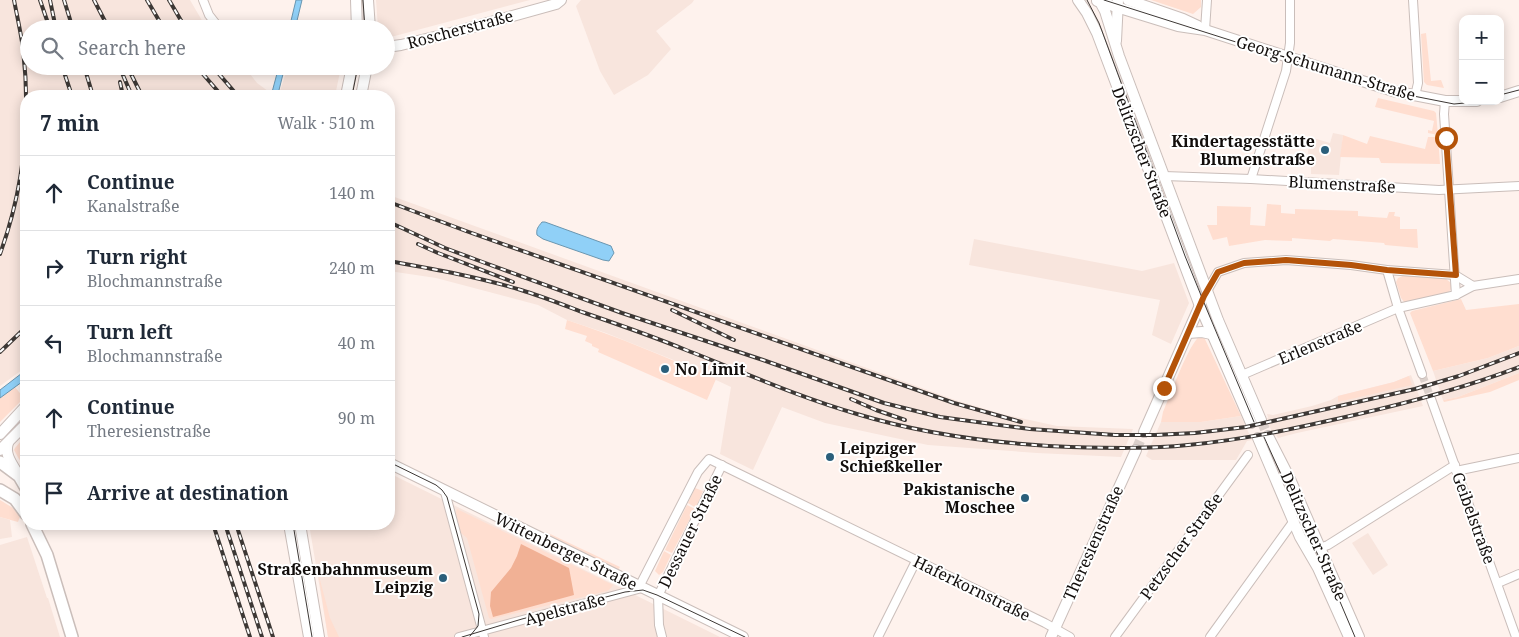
<!DOCTYPE html>
<html lang="en">
<head>
<meta charset="utf-8">
<style>
	:root { --surface:#fff; --page:#f6f6f7; --text:#1f2937; --muted:#747a83; --line:#e0e1e3 }
	body { margin:0; font-family:"Noto Serif",serif; background:var(--page); color:var(--text) }
	.controls { position:absolute; right:15px; top:15px; display:grid; overflow:hidden; border-radius:10px; box-shadow:0 2px 12px #0003 }
	.controls button { width:45px; height:45px; display:grid; place-items:center; padding:0; border:0; border-bottom:1px solid var(--line); background:var(--surface); color:var(--text); font:25px sans-serif }
	.stop { position:absolute; width:15px; height:15px; margin:-11px; border:4px solid #b45309; border-radius:50%; background:#fff }
	.stop.end { background:#b45309; border-color:#fff; box-shadow:0 1px 5px #0008 }
	.list { margin:0; padding:0; list-style:none }
	h2 { display:flex; justify-content:space-between; align-items:center; height:65px; margin:0; padding:0 20px; font-size:21px }
	h2 small { font-size:16px; font-weight:400; color:var(--muted) }
	.list li { display:grid; grid-template-columns:32px 1fr auto; gap:15px; align-items:center; box-sizing:border-box; height:75px; padding:0 20px; border-top:1px solid var(--line) }
	.list b { display:block; font-size:19px; white-space:nowrap }
	.list p { margin:0; font-size:16px; white-space:nowrap; color:var(--muted) }
	.list em { font-size:16px; font-style:normal; color:var(--muted) }
	.icon { flex:none; width:28px; height:28px; fill:none; stroke:currentColor; stroke-width:2; stroke-linecap:round; stroke-linejoin:round }
	.map { position:relative; flex:none; width:1519px; height:637px; overflow:hidden }
	.search { position:absolute; background:var(--surface); box-shadow:0 2px 12px #0003; left:20px; top:20px; width:375px; height:55px; display:flex; align-items:center; gap:12px; box-sizing:border-box; padding:0 18px; border-radius:28px; color:var(--muted); font-size:19px }
	.panel { position:absolute; background:var(--surface); box-shadow:0 2px 12px #0003; left:20px; top:90px; width:375px; height:440px; border-radius:20px }
	.map>svg:first-child { display:block }
</style>
</head>
<body>
<div class="map">
<svg width="1519" height="637" viewBox="0 0 1519 637">
	<rect width="100%" height="100%" fill="#fef2ed"/>
	<!-- built -->
	<g fill="#f8e5dd">
		<path d="M0,0H190L207,29H29V66H244L257,83L268,91L279,94L288,66L341,67L335,96H26V367L0,386Z"/>
		<path d="M376,0H530L391,37L386,33V29L378,27Z"/>
		<path d="M581,0H694L692,3L656,31L671,49L648,75L614,95L600,71L576,6Z"/>
		<path d="M1333,133L1343,135L1339,175L1311,174V161L1307,160L1310,137L1330,143Z"/>
		<path d="M389,195L955,400L1002,414L1057,426L1133,429L1121,457L1037,453L928,445L825,423L782,407L753,470L720,454L731,387L671,359L606,333L567,320L538,305L436,278L389,271Z"/>
		<path d="M974,239L1142,271L1174,263L1189,303L1171,344L1152,335L1160,300L969,265Z"/>
		<path d="M1519,346V373L1458,397L1443,400L1433,371L1488,358Z"/>
		<path d="M1411,375L1423,406L1297,433L1278,438L1276,435L1274,436L1266,419L1268,418L1267,414L1273,415L1312,406L1331,400L1338,396L1394,382Z"/>
		<path d="M1241,416L1252,440L1247,441L1236,460H1152L1146,456L1161,422H1201Z"/>
		<path d="M389,473L720,637H328L309,524H389Z"/>
		<path d="M0,517L10,520L12,537L0,539Z"/>
		<path d="M1368,533L1388,565L1373,575L1352,543Z"/>
		<path d="M27,537L47,598H48L60,637H0V545Z"/>
	</g>
	<!-- green -->
	<g fill="#ffded0">
		<path d="M1151,0H1201V7L1193,14Z"/>
		<path d="M1426,33L1431,81L1441,80L1444,88L1427,85L1424,82L1421,34Z"/>
		<path d="M1378,98L1434,111L1436,113L1438,135L1428,133V130L1432,131L1434,121L1375,107Z"/>
		<path d="M1343,135L1367,144L1370,136L1425,149L1428,137H1438L1440,164L1381,163L1379,158L1340,157Z"/>
		<path d="M1267,204L1281,205V213L1295,214V209L1358,211V216L1387,218L1389,212H1395L1394,216L1400,217V229H1417L1418,248L1385,245L1384,243L1333,239L1330,241L1292,238V241L1265,240L1229,246L1227,237L1213,240L1207,225H1217V206L1251,207L1250,225L1265,226Z"/>
		<path d="M1405,275L1446,279L1451,283L1452,288L1447,294L1405,303L1401,298L1396,282L1398,278Z"/>
		<path d="M1461,299L1466,310L1519,304V346L1488,358L1433,371L1410,313L1412,311Z"/>
		<path d="M567,320C618,337 667,357 716,379L707,400L598,352L599,349L592,346V344L585,341L587,336L565,329Z"/>
		<path d="M1200,336L1204,337L1241,416L1201,422H1161L1163,412C1169,398 1189,343 1200,336Z"/>
		<path d="M1519,373V380L1490,392L1444,402L1443,400L1458,397Z"/>
		<path d="M1409,376L1412,385L1338,402V396L1394,382Z"/>
		<path d="M15,387L24,398L0,422V398Z"/>
		<path d="M26,435V467L19,459L14,450L15,448Z"/>
		<path d="M695,488L703,491L696,508L688,503Z"/>
		<path d="M0,500L13,508L20,517L18,522L0,517Z"/>
		<path d="M687,505L695,509L672,553L665,550Z"/>
		<path d="M457,509L613,585L610,589L607,591L491,619L489,618L467,538L461,533L456,512Z"/>
		<path d="M546,532L620,567L618,570L545,533Z"/>
		<path d="M664,551L671,555L663,572L659,575L655,571Z"/>
		<path d="M353,565L354,569L319,576L330,618L339,637H328L318,571Z"/>
	</g>
	<!-- forest -->
	<path fill="#f1b195" d="M521,544L569,568L574,595L493,617L490,606L491,592L511,568L517,556Z"/>
	<!-- water -->
	<g fill="#90d0f7" stroke="#6a96b0">
		<path d="M296,0H302L295,29H289Z"/>
		<path d="M279,66H285L278,94V96H271Z"/>
		<path d="M542,222H545L611,246L614,253L609,261L603,260L543,239L537,235C536,229 538,227 542,222Z"/>
		<path d="M26,370V379L0,398V390Z"/>
	</g>
	<g fill="none" stroke-linecap="round" stroke-linejoin="round">
		<!-- minor-tunnel -->
		<path stroke="#dbd0cb" stroke-width="8" stroke-dasharray="8 4" stroke-linecap="butt" d="M1422,374L1431,399"/>
		<!-- secondary-tunnel -->
		<g stroke="#dbd0cb" stroke-width="10" stroke-dasharray="10 5" stroke-linecap="butt">
			<path d="M1261,420L1268,436"/>
			<path d="M1136,450L1144,432"/>
		</g>
		<!-- minor casing -->
		<g stroke="#cabeba" stroke-width="10">
			<g id="minor">
				<path d="M203,0L209,15L220,29"/>
				<path d="M1413,0L1418,83L1415,96"/>
				<path d="M1205,30L1207,0"/>
				<path d="M1445,101L1444,114L1456,295"/>
				<path d="M1164,176L1251,179L1439,190L1519,186"/>
				<path d="M1251,179L1286,71L1290,43V0"/>
				<path d="M1387,270L1398,308L1422,374"/>
				<path d="M1207,291L1218,272L1244,263L1286,260L1351,265L1387,270L1455,275L1473,286"/>
				<path d="M1242,375L1398,308L1456,295L1473,286L1519,279"/>
				<path d="M1431,399L1516,637"/>
				<path d="M1456,471L1519,458"/>
				<path d="M445,492L484,637"/>
				<path d="M1320,548L1328,545L1455,465"/>
				<path d="M1498,583L1519,574"/>
				<path d="M639,587L698,472L709,459L1045,623L1070,637"/>
				<path d="M459,637L642,588"/>
				<path d="M662,637L659,625L658,596L722,465"/>
				<path d="M878,637L916,561"/>
				<path d="M1115,637L1248,455"/>
				<path d="M1210,637L1293,522"/>
			</g>
		</g>
		<!-- secondary casing -->
		<g stroke="#cabeba" stroke-width="12">
			<g id="secondary">
				<path d="M356,0L357,29"/>
				<path d="M368,0L370,29"/>
				<path d="M1078,0L1087,13L1097,33L1200,306L1251,423"/>
				<path d="M1099,0L1105,11L1119,56L1218,320L1261,420"/>
				<path d="M1128,0L1183,19L1198,26"/>
				<path d="M1097,1L1178,26L1205,30L1393,91L1445,101H1477"/>
				<path d="M1116,41L1118,0"/>
				<path d="M386,47L401,45L451,33L556,4L561,0"/>
				<path d="M346,96L352,66"/>
				<path d="M361,96L367,66"/>
				<path d="M1500,97L1519,91"/>
				<path d="M1188,333L1202,332L1211,334"/>
				<path d="M1144,432L1201,303"/>
				<path d="M0,434L26,406"/>
				<path d="M1268,436L1290,479L1359,637"/>
				<path d="M1258,438L1300,537L1318,568L1349,637"/>
				<path d="M8,443C4,454 12,464 18,474"/>
				<path d="M0,450L26,424"/>
				<path d="M389,463L743,637"/>
				<path d="M289,524L309,637"/>
				<path d="M300,524L319,637"/>
				<path d="M1051,637L1136,450"/>
			</g>
		</g>
		<!-- primary casing -->
		<g stroke="#cabeba" stroke-width="14">
			<g id="primary">
				<path d="M0,462L19,476L26,488"/>
				<path d="M0,490L15,499L26,514"/>
				<path d="M32,524L47,555L72,637"/>
			</g>
		</g>
		<!-- minor -->
		<use href="#minor" stroke="#fff" stroke-width="8"/>
		<!-- secondary -->
		<use href="#secondary" stroke="#fff" stroke-width="10"/>
		<!-- primary -->
		<use href="#primary" stroke="#fff" stroke-width="11"/>
		<!-- tram -->
		<g stroke="#3d3835" stroke-width="1">
			<path d="M363,0L365,29"/>
			<path d="M1087,0L1099,23L1185,256L1207,310L1254,422"/>
			<path d="M1104,0L1393,92L1454,104L1487,101"/>
			<path d="M1500,95L1519,90"/>
			<path d="M352,96L358,66"/>
			<path d="M1264,437L1308,534L1338,597L1355,637"/>
			<path d="M389,462L436,485L442,490L447,497L479,614L478,626L470,636"/>
			<path d="M293,524L312,637"/>
			<path d="M462,637L522,619L625,592L643,590L657,595L745,637"/>
		</g>
		<!-- rail casing -->
		<g stroke="#3d3835" stroke-width="4">
			<g id="rail">
				<path d="M40,0L50,29"/>
				<path d="M50,0L56,29"/>
				<path d="M64,0L73,29"/>
				<path d="M94,0L109,29"/>
				<path d="M147,0L164,29"/>
				<path d="M169,0L186,29"/>
				<path d="M62,66L72,96"/>
				<path d="M84,66L93,96"/>
				<path d="M119,66L132,96"/>
				<path d="M127,66L142,96"/>
				<path d="M196,66L222,96"/>
				<path d="M212,66L238,96"/>
				<path d="M120,82L123,96"/>
				<path d="M389,202L466,231L954,403L1021,422"/>
				<path d="M389,222L445,248L477,260L622,313L763,360L884,403L940,417L1030,429L1115,435H1155L1195,433L1246,427L1415,389L1459,376L1519,353"/>
				<path d="M418,244L438,253L513,282"/>
				<path d="M0,254C24,188 31,118 23,49C21,33 17,16 14,0"/>
				<path d="M389,261C433,269 478,277 521,290C541,296 561,304 582,312C617,324 652,336 686,350C743,372 798,397 857,414C926,435 998,444 1071,447C1110,448 1149,449 1188,445C1243,440 1297,428 1350,416C1407,403 1464,388 1519,367"/>
				<path d="M672,310L734,340"/>
				<path d="M0,352L26,327"/>
				<path d="M851,399L876,410L905,420"/>
				<path d="M213,524L250,637"/>
				<path d="M225,524L262,637"/>
				<path d="M236,524L273,637"/>
			</g>
		</g>
		<!-- rail -->
		<use href="#rail" stroke="#fff" stroke-width="2" stroke-dasharray="5.5" stroke-linecap="butt"/>
	</g>
	<g fill="none" stroke-linecap="round" stroke-linejoin="round">
		<!-- route -->
		<path stroke="#b45309" stroke-width="6" d="M1164,388L1204,296L1218,272L1244,263L1286,260L1351,265L1387,270L1456,275L1446,138"/>
	</g>
	<!-- markers -->
	<g fill="#2b5f7b" stroke="#fff" stroke-width="2">
		<circle cx="1325" cy="150" r="5"/>
		<circle cx="665" cy="369" r="5"/>
		<circle cx="830" cy="457" r="5"/>
		<circle cx="1025" cy="498" r="5"/>
		<circle cx="443" cy="578" r="5"/>
	</g>
	<g text-anchor="middle" stroke-width="4" stroke-linejoin="round" paint-order="stroke">
		<!-- street labels -->
		<g font-size="16" fill="#120e0c" stroke="#fff">
			<text transform="translate(460 29) rotate(-15)" y="6">Roscherstraße</text>
			<text transform="translate(1326 68) rotate(17)" y="6">Georg-Schumann-Straße</text>
			<text transform="translate(1142 152) rotate(69)" y="6">Delitzscher Straße</text>
			<text transform="translate(1342 184) rotate(3)" y="6">Blumenstraße</text>
			<text transform="translate(1320 342) rotate(-23)" y="6">Erlenstraße</text>
			<text transform="translate(1474 518) rotate(70)" y="6">Geibelstraße</text>
			<text transform="translate(690 531) rotate(-64)" y="6">Dessauer Straße</text>
			<text transform="translate(1314 536) rotate(66)" y="6">Delitzscher Straße</text>
			<text transform="translate(1093 543) rotate(-66)" y="6">Theresienstraße</text>
			<text transform="translate(1181 546) rotate(-54)" y="6">Petzscher Straße</text>
			<text transform="translate(566 551) rotate(26)" y="6">Wittenberger Straße</text>
			<text transform="translate(972 588) rotate(26)" y="6">Haferkornstraße</text>
			<text transform="translate(565 609) rotate(-15)" y="6">Apelstraße</text>
		</g>
		<!-- poi labels -->
		<g font-size="16" font-weight="bold" fill="#120e0c" stroke="#fff" text-anchor="end">
			<text x="1315" y="147">Kindertagesstätte<tspan x="1315" dy="18">Blumenstraße</tspan></text>
			<text x="675" y="375" text-anchor="start">No Limit</text>
			<text x="840" y="454" text-anchor="start">Leipziger<tspan x="840" dy="18">Schießkeller</tspan></text>
			<text x="1015" y="495">Pakistanische<tspan x="1015" dy="18">Moschee</tspan></text>
			<text x="433" y="575">Straßenbahnmuseum<tspan x="433" dy="18">Leipzig</tspan></text>
		</g>
	</g>
</svg>
<div class="controls">
<button>+</button>
<button>−</button>
</div>
<div class="stop" style="left:1446px;top:138px"></div>
<div class="stop end" style="left:1164px;top:388px"></div>
<div class="search"><svg class="icon" aria-label="search" viewBox="0 0 24 24"><circle cx="10" cy="10" r="6"/><path d="M15 15l6 6"/></svg>Search here</div>
<section class="panel">
<h2>7 min<small>Walk · 510 m</small></h2>
<ul class="list">
<li><svg class="icon" aria-label="ahead" viewBox="0 0 24 24"><path d="M12 20V5M6 11l6-6 6 6"/></svg><div><b>Continue</b><p>Kanalstraße</p></div><em>140 m</em></li>
<li><svg class="icon" aria-label="right" viewBox="0 0 24 24"><path d="M7 20v-9h11M14 6l5 5-5 5"/></svg><div><b>Turn right</b><p>Blochmannstraße</p></div><em>240 m</em></li>
<li><svg class="icon" aria-label="left" viewBox="0 0 24 24"><path d="M17 20v-9H6M10 6l-5 5 5 5"/></svg><div><b>Turn left</b><p>Blochmannstraße</p></div><em>40 m</em></li>
<li><svg class="icon" aria-label="ahead" viewBox="0 0 24 24"><path d="M12 20V5M6 11l6-6 6 6"/></svg><div><b>Continue</b><p>Theresienstraße</p></div><em>90 m</em></li>
<li><svg class="icon" aria-label="arrive" viewBox="0 0 24 24"><path d="M6 21V4h12l-3 4 3 4H6"/></svg><div><b>Arrive at destination</b></div></li>
</ul>
</section>
</div>
</body>
</html>
